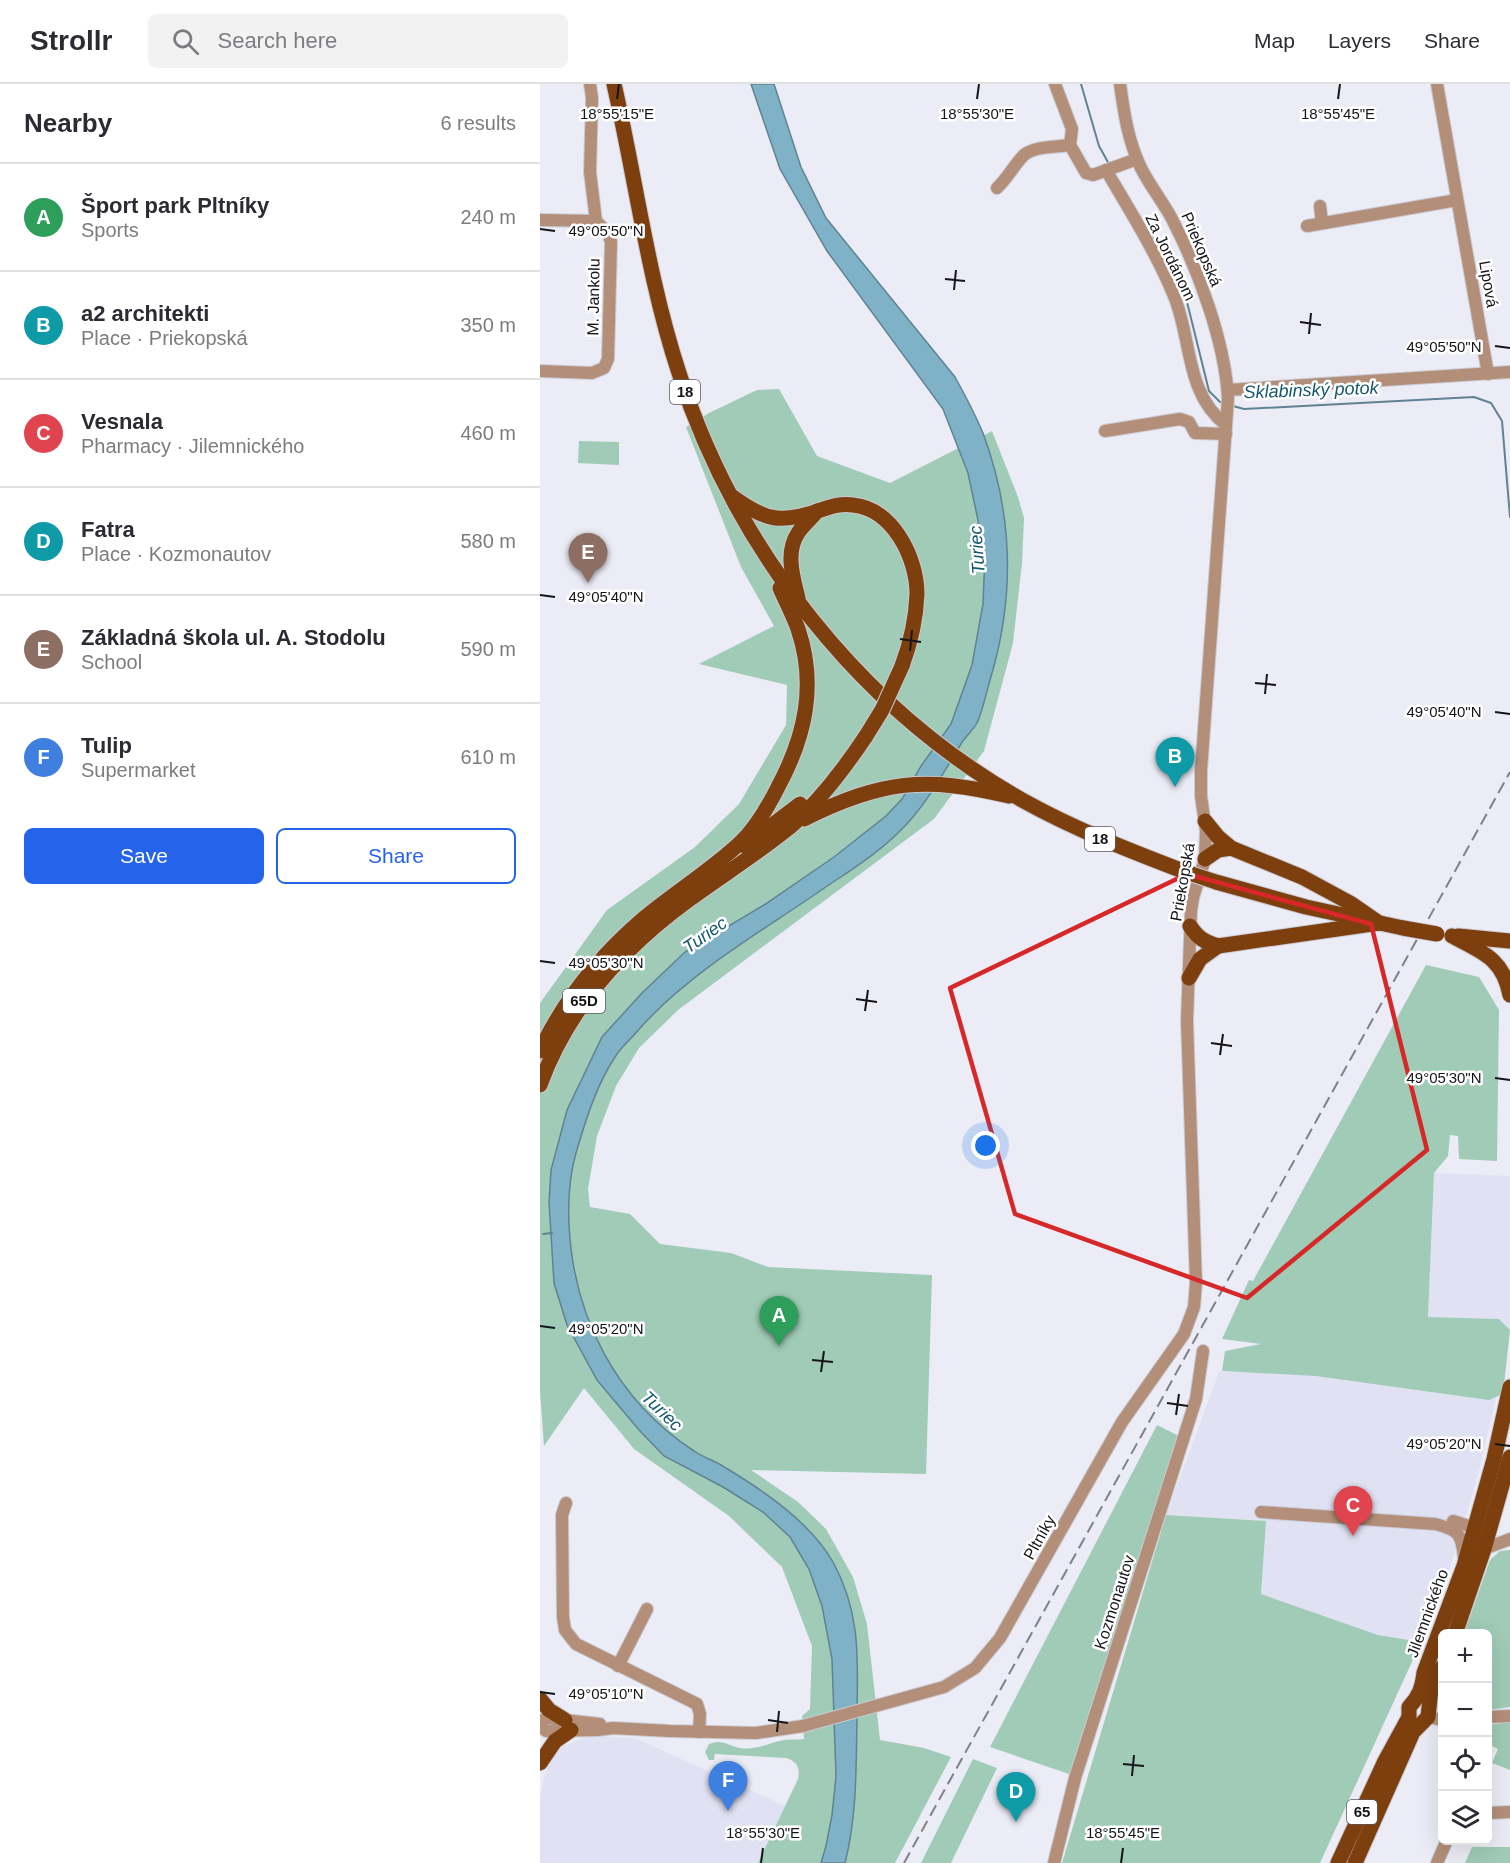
<!DOCTYPE html>
<html lang="en">
<head>
<meta charset="utf-8">
<style>
	:root { --surface:#fff; --page:#f2f2f3; --text:#2b2b33; --muted:#7c7c81; --line:#e1e1e2; --accent:#2563eb }
	body { margin:0; font-family:Arial,sans-serif; background:var(--page); color:var(--text) }
	.controls { position:absolute; right:18px; bottom:18px; display:grid; overflow:hidden; border-radius:9px; box-shadow:0 6px 24px #0002 }
	.controls button { width:54px; height:54px; display:grid; place-items:center; padding:0; border:0; border-bottom:2px solid var(--line); background:var(--surface); color:var(--text); font:30px sans-serif }
	.you { position:absolute; left:446px; top:1062px; width:21px; height:21px; margin:-15px; border:4px solid #fff; border-radius:50%; background:#1a73e8; box-shadow:0 0 0 9px #1a73e833 }
	.badge { display:grid; place-items:center; width:39px; height:39px; border-radius:50%; background:var(--accent); color:#fff; font-size:20px; font-weight:700 }
	.pin { position:absolute; translate:-50% -50px; filter:drop-shadow(0 2px 3px #0008) }
	.pin::after { content:''; position:absolute; top:32px; width:21px; height:18px; background:inherit; clip-path:polygon(0 0,100% 0,50% 100%) }
	.list { margin:0; padding:0; list-style:none }
	h2 { display:flex; justify-content:space-between; align-items:center; height:78px; margin:0; padding:0 24px; font-size:26px }
	h2 small { font-size:20px; font-weight:400; color:var(--muted) }
	.list li { display:grid; grid-template-columns:39px 1fr auto; gap:18px; align-items:center; box-sizing:border-box; height:108px; padding:0 24px; border-top:2px solid var(--line) }
	.list b { display:block; font-size:22px; white-space:nowrap }
	.list p { margin:0; font-size:20px; white-space:nowrap; color:var(--muted) }
	.list em { font-size:20px; font-style:normal; color:var(--muted) }
	.actions { display:flex; gap:12px; padding:18px 24px }
	.actions a { flex:1; padding:14px 0; border:2px solid var(--accent); border-radius:9px; text-align:center; font-size:21px; color:var(--accent) }
	.actions .main { background:var(--accent); color:#fff }
	.icon { flex:none; width:33px; height:33px; fill:none; stroke:currentColor; stroke-width:2; stroke-linecap:round; stroke-linejoin:round }
	.map { position:relative; flex:none; width:970px; height:1779px; overflow:hidden }
	header { display:flex; align-items:center; gap:36px; box-sizing:border-box; height:84px; padding:0 30px; background:var(--surface); border-bottom:2px solid var(--line) }
	header strong { font-size:28px }
	nav { display:flex; gap:33px; margin-inline-start:auto; font-size:21px }
	.search { width:420px; height:54px; background:var(--page); display:flex; align-items:center; gap:15px; box-sizing:border-box; padding:0 21px; border-radius:9px; color:var(--muted); font-size:22px }
	main { display:flex }
	aside { flex:1; background:var(--surface) }
	.map>svg:first-child { display:block }
</style>
</head>
<body>
<header>
<strong>Strollr</strong>
<div class="search"><svg class="icon" aria-label="search" viewBox="0 0 24 24"><circle cx="10" cy="10" r="6"/><path d="M15 15l6 6"/></svg>Search here</div>
<nav><a>Map</a><a>Layers</a><a>Share</a></nav>
</header>
<main>
<aside>
<h2>Nearby<small>6 results</small></h2>
<ul class="list">
<li><span class="badge" style="background:#2e9e5b">A</span><div><b>Šport park Pltníky</b><p>Sports</p></div><em>240 m</em></li>
<li><span class="badge" style="background:#0f9aa8">B</span><div><b>a2 architekti</b><p>Place · Priekopská</p></div><em>350 m</em></li>
<li><span class="badge" style="background:#e0444e">C</span><div><b>Vesnala</b><p>Pharmacy · Jilemnického</p></div><em>460 m</em></li>
<li><span class="badge" style="background:#0f9aa8">D</span><div><b>Fatra</b><p>Place · Kozmonautov</p></div><em>580 m</em></li>
<li><span class="badge" style="background:#8d6e63">E</span><div><b>Základná škola ul. A. Stodolu</b><p>School</p></div><em>590 m</em></li>
<li><span class="badge" style="background:#3f7fe0">F</span><div><b>Tulip</b><p>Supermarket</p></div><em>610 m</em></li>
</ul>
<div class="actions"><a class="main">Save</a><a>Share</a></div>
</aside>
<div class="map">
<svg width="970" height="1779" viewBox="0 0 970 1779">
	<rect width="100%" height="100%" fill="#ececf6"/>
	<!-- built -->
	<g fill="#e0e2f3">
		<path d="M894,1089L970,1092V1246L959,1235L888,1233Z"/>
		<path d="M679,1288L866,1290L958,1307L936,1399L907,1493L881,1558L838,1551L721,1510L725,1437L626,1431Z"/>
		<path d="M48,1652L95,1654L245,1722L218,1779H0V1713L4,1693L11,1675L22,1663Z"/>
	</g>
	<!-- green -->
	<g fill="#a0cbb6">
		<path d="M239,305L277,372L350,399L452,347L478,413L484,434L482,479L473,559L444,667L394,735L138,926L99,964L76,1002L57,1052L48,1105L50,1123L90,1130L120,1160L191,1169L228,1183L392,1191L386,1390L211,1386L258,1418L286,1445L313,1493L327,1540L340,1656L384,1664L411,1673L355,1779H218L258,1695C260,1684 258,1678 246,1674L175,1670L174,1676H169L165,1668L169,1660C181,1655 186,1660 196,1663C214,1668 228,1659 244,1656C250,1655 257,1656 264,1655L262,1632L270,1625L272,1562L242,1483L189,1432L94,1365L44,1304L4,1362L0,1307V919L67,826L155,763L199,720L246,641L247,601L159,580L234,542L201,483L146,343L169,329L217,306Z"/>
		<path d="M39,357L79,358V381L38,379Z"/>
		<path d="M886,881L939,893L959,926L957,1077L919,1075L918,1052L910,1051L908,1072L894,1089L888,1233L959,1235L970,1246L963,1310L949,1316L776,1292L682,1287L685,1267L721,1260L682,1255L709,1196L713,1197Z"/>
		<path d="M617,1341L641,1353L536,1686L529,1690L450,1663Z"/>
		<path d="M626,1431L726,1437L721,1510L838,1551L881,1558L780,1779H522Z"/>
		<path d="M970,1466V1623L948,1626V1550L924,1549L950,1476L960,1467Z"/>
		<path d="M970,1638V1686L952,1679L958,1665L948,1660V1641Z"/>
		<path d="M433,1675L457,1684L411,1779H381Z"/>
		<path d="M932,1763H970V1779H925Z"/>
	</g>
	<!-- water -->
	<path fill="#7fb2c7" stroke="#5f8393" stroke-width="1.5" d="M211,0H234L261,83L286,134L415,293C425,311 435,330 443,349C473,430 475,514 450,596C446,609 443,626 437,639C433,646 425,653 421,660C402,691 385,723 359,748C336,771 306,789 280,807C219,849 151,888 101,943C94,952 84,960 77,970C57,999 46,1035 36,1069C29,1093 28,1116 29,1140C33,1232 76,1316 154,1367C164,1374 176,1377 186,1384C224,1407 270,1438 293,1478C304,1498 312,1523 315,1546C319,1575 317,1607 317,1636C316,1684 317,1732 305,1779H281L286,1762L292,1731L296,1692L292,1575L282,1522L269,1485L250,1453L223,1428L183,1403L124,1372L99,1346L57,1296L27,1241L14,1199L9,1118L11,1086L27,1026L62,953L102,909L145,868L224,821L294,773L346,732L362,715L381,682L411,640L432,581L443,520L445,469L428,389L403,325L287,167L240,85Z"/>
	<g fill="none" stroke-linecap="round" stroke-linejoin="round">
		<!-- stream -->
		<g stroke="#5f8393" stroke-width="2">
			<path d="M541,0L559,62L569,80"/>
			<path d="M598,129L621,168L647,218L669,307L680,318L684,319"/>
			<path d="M693,322L704,325L934,313L951,319L962,337L970,433"/>
			<path d="M3,1150L12,1149"/>
		</g>
		<!-- minor casing -->
		<g stroke="#cacad3" stroke-width="14">
			<g id="minor">
				<path d="M50,0L52,14L50,88L56,137"/>
				<path d="M515,0L532,45L530,61"/>
				<path d="M897,0L948,290"/>
				<path d="M530,61L546,89L553,91L597,75"/>
				<path d="M566,86C590,127 616,168 634,212C652,255 645,310 686,341"/>
				<path d="M457,104C467,95 474,81 484,71C495,62 517,63 530,61"/>
				<path d="M780,122L782,139"/>
				<path d="M0,136L56,137L68,149L71,158L68,275L64,284L52,289L0,287"/>
				<path d="M767,142L917,116"/>
				<path d="M688,306L970,288"/>
				<path d="M565,347L640,335L649,338L655,349L686,350"/>
				<path d="M26,1419L22,1431L23,1533L25,1546L36,1560L157,1620L160,1630L159,1648"/>
				<path d="M721,1428L895,1440C919,1446 922,1450 924,1475"/>
				<path d="M913,1437L935,1444L944,1465L970,1455"/>
				<path d="M78,1582L107,1525"/>
				<path d="M888,1633L902,1636"/>
				<path d="M948,1633L970,1632"/>
				<path d="M0,1637L7,1634L60,1640"/>
				<path d="M0,1642L6,1647L58,1646L73,1644L130,1647L216,1649L263,1642L404,1603L435,1584L460,1554L582,1338L644,1250L654,1223L656,1199L647,937L651,827L653,814L665,775L666,747L661,712V687L688,314C685,258 658,185 632,135C623,118 610,102 601,84C588,57 584,29 580,0"/>
				<path d="M948,1729L970,1728"/>
				<path d="M514,1779L535,1694L656,1315L663,1267"/>
				<path d="M897,1779L907,1756"/>
			</g>
		</g>
		<!-- major casing -->
		<g stroke="#cacad3" stroke-width="17">
			<g id="major">
				<path d="M74,0C96,96 108,195 139,289C196,466 320,624 482,716C534,745 588,766 643,787"/>
				<path d="M193,413C225,436 239,440 278,427C290,423 300,419 313,421C353,425 377,474 377,510C376,535 371,558 362,582"/>
				<path d="M258,514C253,493 245,469 258,449C263,441 271,435 277,427"/>
				<path d="M264,735C342,696 385,692 469,712"/>
				<path d="M665,737L678,753L691,764L762,793L810,819L839,839"/>
				<path d="M205,762L260,720"/>
				<path d="M665,775L678,766L691,764"/>
				<path d="M676,798L766,823L863,844"/>
				<path d="M650,842C658,854 664,858 678,862L839,839"/>
				<path d="M912,852C942,868 963,874 970,911"/>
				<path d="M918,852L970,857"/>
				<path d="M649,894L660,875L678,862"/>
				<path d="M0,967C24,916 60,872 103,835C134,809 170,787 200,759C216,744 228,723 238,703C265,653 277,601 258,545C253,531 246,518 240,504"/>
				<path d="M0,1001C28,923 84,863 150,815C183,791 218,769 250,743C280,717 304,685 326,652"/>
				<path d="M915,1550L944,1465L970,1373"/>
				<path d="M0,1615L9,1626L25,1636"/>
				<path d="M0,1679L15,1657L31,1646"/>
				<path d="M798,1779L845,1677L869,1633V1623C879,1613 882,1604 884,1589L924,1482L954,1375L970,1303"/>
				<path d="M815,1779L873,1648L888,1633L891,1605L902,1583"/>
			</g>
		</g>
		<!-- minor -->
		<use href="#minor" stroke="#b38f79" stroke-width="12"/>
		<!-- major -->
		<use href="#major" stroke="#7d3f0e" stroke-width="15"/>
		<!-- rail -->
		<path stroke="#808087" stroke-width="2" stroke-dasharray="12 6" stroke-linecap="butt" d="M364,1779L970,688"/>
		<!-- major-bridge casing -->
		<g stroke="#cacad3" stroke-width="17" stroke-linecap="butt">
			<g id="major-bridge">
				<path d="M326,652L342,626L362,582"/>
				<path d="M643,787L676,798"/>
				<path d="M863,844L897,850"/>
			</g>
		</g>
		<!-- major-bridge -->
		<use href="#major-bridge" stroke="#7d3f0e" stroke-width="15"/>
	</g>
	<!-- marked area -->
	<path fill="none" stroke="#d62828" stroke-width="4.5" stroke-linejoin="round" d="M647,790L831,840L887,1066L707,1214L475,1130L410,904Z"/>
	<!-- ticks -->
	<path fill="none" stroke="#151519" stroke-width="2" d="M77,15L79,0M437,15L439,0M798,15L800,0M0,145L15,147M405,195L425,197M414,206L416,186M760,238L781,241M769,250L771,229M955,262L970,264M0,511L15,513M360,555L381,558M370,567L372,546M715,599L736,601M725,610L727,590M955,628L970,630M0,877L15,879M316,915L337,918M325,927L328,906M671,959L692,962M680,971L683,950M955,994L970,996M0,1242L15,1244M272,1276L293,1278M281,1288L284,1267M627,1319L648,1322M636,1331L639,1310M955,1360L970,1362M0,1608L15,1610M228,1636L248,1639M237,1648L239,1627M583,1680L604,1682M592,1692L594,1671M221,1779L223,1764M581,1779L583,1764"/>
	<g text-anchor="middle" stroke-width="5" stroke-linejoin="round" paint-order="stroke">
		<!-- shield labels -->
		<g fill="#fff" stroke="#5b5b5e" stroke-width="1.5">
			<rect x="130" y="296" width="30" height="24" rx="4.5"/>
			<rect x="545" y="743" width="30" height="24" rx="4.5"/>
			<rect x="23" y="905" width="42" height="24" rx="4.5"/>
			<rect x="807" y="1716" width="30" height="24" rx="4.5"/>
		</g>
		<g font-size="15" font-weight="bold" fill="#151519">
			<text x="145" y="313">18</text>
			<text x="560" y="760">18</text>
			<text x="44" y="922">65D</text>
			<text x="822" y="1733">65</text>
		</g>
		<!-- street labels -->
		<g font-size="16" fill="#151519" stroke="#fff">
			<text transform="translate(662 165) rotate(67)" y="6">Priekopská</text>
			<text transform="translate(631 173) rotate(64)" y="6">Za Jordánom</text>
			<text transform="translate(949 200) rotate(80)" y="6">Lipová</text>
			<text transform="translate(53 213) rotate(-89)" y="6">M. Jankolu</text>
			<text transform="translate(642 798) rotate(-80)" y="6">Priekopská</text>
			<text transform="translate(499 1453) rotate(-61)" y="6">Pltníky</text>
			<text transform="translate(574 1518) rotate(-72)" y="6">Kozmonautov</text>
			<text transform="translate(887 1529) rotate(-70)" y="6">Jilemnického</text>
		</g>
		<!-- water labels -->
		<g font-size="18" font-style="italic" fill="#15576e" stroke="#fff">
			<text transform="translate(771 306) rotate(-2)" y="6">Sklabinský potok</text>
			<text transform="translate(437 466) rotate(-94)" y="6">Turiec</text>
			<text transform="translate(165 851) rotate(-35)" y="6">Turiec</text>
			<text transform="translate(122 1327) rotate(44)" y="6">Turiec</text>
		</g>
	</g>
	<g font-size="15" text-anchor="middle" fill="#151519" stroke="#fff" stroke-width="5" stroke-linejoin="round" paint-order="stroke">
		<text x="77" y="35">18°55'15"E</text>
		<text x="437" y="35">18°55'30"E</text>
		<text x="798" y="35">18°55'45"E</text>
		<text x="66" y="152">49°05'50"N</text>
		<text x="904" y="268">49°05'50"N</text>
		<text x="66" y="518">49°05'40"N</text>
		<text x="904" y="633">49°05'40"N</text>
		<text x="66" y="884">49°05'30"N</text>
		<text x="904" y="999">49°05'30"N</text>
		<text x="66" y="1250">49°05'20"N</text>
		<text x="904" y="1365">49°05'20"N</text>
		<text x="66" y="1615">49°05'10"N</text>
		<text x="223" y="1754">18°55'30"E</text>
		<text x="583" y="1754">18°55'45"E</text>
	</g>
</svg>
<div class="controls">
<button>+</button>
<button>−</button>
<button><svg class="icon" aria-label="locate" viewBox="0 0 24 24"><circle cx="12" cy="12" r="6"/><path d="M12 2v4M12 18v4M2 12h4M18 12h4"/></svg></button>
<button><svg class="icon" aria-label="layers" viewBox="0 0 24 24"><path d="M12 4l9 5-9 5-9-5zM3 14l9 5 9-5"/></svg></button>
</div>
<div class="you"></div>
<div class="pin badge" style="left:239px;top:1262px;background:#2e9e5b">A</div>
<div class="pin badge" style="left:635px;top:703px;background:#0f9aa8">B</div>
<div class="pin badge" style="left:813px;top:1452px;background:#e0444e">C</div>
<div class="pin badge" style="left:476px;top:1738px;background:#0f9aa8">D</div>
<div class="pin badge" style="left:48px;top:499px;background:#8d6e63">E</div>
<div class="pin badge" style="left:188px;top:1727px;background:#3f7fe0">F</div>
</div>
</main>
</body>
</html>
